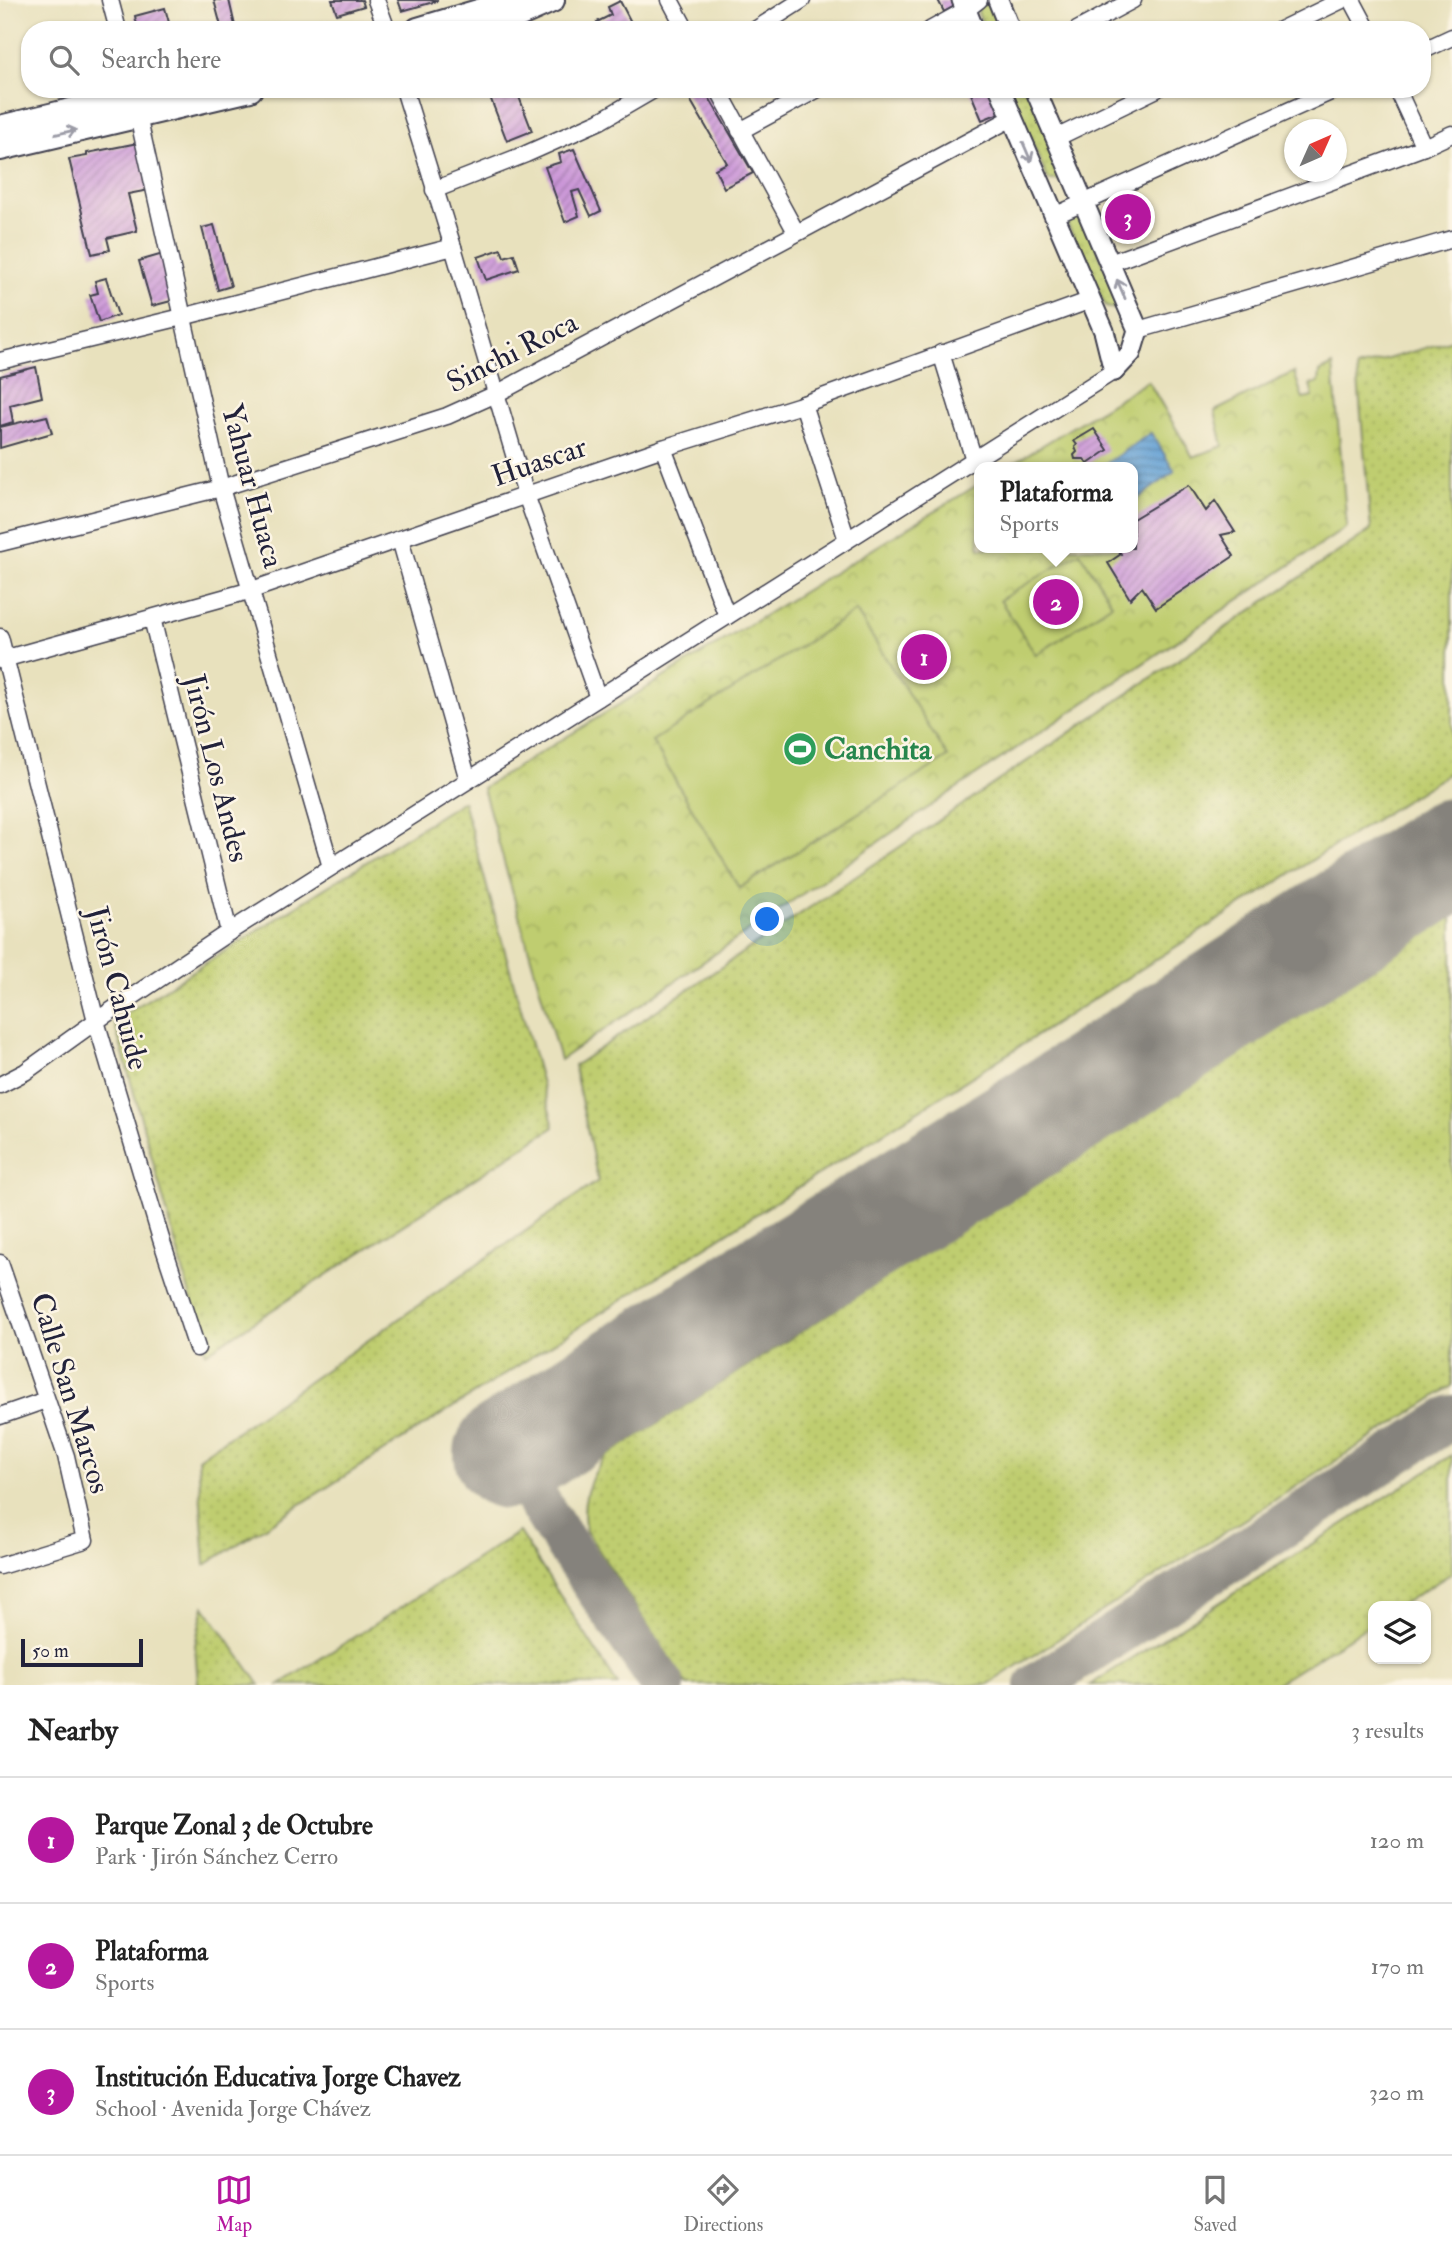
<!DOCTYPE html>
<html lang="en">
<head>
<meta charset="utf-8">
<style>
	:root { --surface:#fff; --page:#f2f2f2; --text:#222; --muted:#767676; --line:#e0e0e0; --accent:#b5179e }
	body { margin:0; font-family:"IM FELL Double Pica",serif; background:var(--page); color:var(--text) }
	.controls { position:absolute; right:21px; bottom:21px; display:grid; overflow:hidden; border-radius:14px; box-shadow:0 2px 5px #0004 }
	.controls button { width:63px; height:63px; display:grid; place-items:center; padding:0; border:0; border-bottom:2px solid var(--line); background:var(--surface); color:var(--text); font:35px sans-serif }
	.compass { position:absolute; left:1284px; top:119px; width:63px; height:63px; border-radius:50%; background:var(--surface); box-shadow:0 2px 5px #0004; rotate:45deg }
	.scale { position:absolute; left:21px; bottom:18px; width:122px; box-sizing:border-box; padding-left:7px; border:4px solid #22223b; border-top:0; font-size:19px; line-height:24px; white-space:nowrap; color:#22223b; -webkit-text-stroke:5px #fcf5e5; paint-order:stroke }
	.you { position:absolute; left:768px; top:920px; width:24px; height:24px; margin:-18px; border:5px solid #fff; border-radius:50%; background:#1a73e8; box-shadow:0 0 0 10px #1a73e833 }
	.badge { display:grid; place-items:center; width:46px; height:46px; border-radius:50%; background:var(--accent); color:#fff; font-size:23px; font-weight:700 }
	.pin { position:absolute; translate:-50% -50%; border:4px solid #fff; box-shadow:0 2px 7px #0006 }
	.popup { position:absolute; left:974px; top:462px; width:164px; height:91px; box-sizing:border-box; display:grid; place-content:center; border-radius:14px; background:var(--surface); filter:drop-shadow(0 2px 5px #0005); font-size:23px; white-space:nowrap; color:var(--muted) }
	.popup b { font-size:26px; color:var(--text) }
	.popup::after { content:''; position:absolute; left:50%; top:100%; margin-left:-14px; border:14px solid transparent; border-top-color:var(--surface) }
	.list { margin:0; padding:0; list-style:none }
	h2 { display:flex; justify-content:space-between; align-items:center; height:91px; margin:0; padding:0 28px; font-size:30px }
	h2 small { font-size:23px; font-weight:400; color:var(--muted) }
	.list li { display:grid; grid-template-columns:46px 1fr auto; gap:21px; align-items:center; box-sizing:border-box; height:126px; padding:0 28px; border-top:2px solid var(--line) }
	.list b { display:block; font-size:26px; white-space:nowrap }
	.list p { margin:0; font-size:23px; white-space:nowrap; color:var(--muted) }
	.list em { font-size:23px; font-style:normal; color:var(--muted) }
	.icon { flex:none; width:38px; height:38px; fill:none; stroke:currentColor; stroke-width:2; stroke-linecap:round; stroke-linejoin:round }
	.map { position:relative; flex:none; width:1452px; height:1685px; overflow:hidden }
	.search { position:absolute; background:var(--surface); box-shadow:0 2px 5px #0004; left:21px; right:21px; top:21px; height:77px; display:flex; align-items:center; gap:18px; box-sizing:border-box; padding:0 24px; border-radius:28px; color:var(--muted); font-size:26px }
	.sheet { height:469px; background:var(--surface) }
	nav { display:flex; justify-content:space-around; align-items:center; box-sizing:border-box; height:98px; border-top:2px solid var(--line); background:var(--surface); font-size:19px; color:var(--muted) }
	nav a { display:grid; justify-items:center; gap:4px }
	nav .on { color:var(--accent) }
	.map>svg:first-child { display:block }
</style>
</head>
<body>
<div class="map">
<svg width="1452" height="1685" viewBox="0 0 1452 1685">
	<defs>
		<pattern id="grass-dots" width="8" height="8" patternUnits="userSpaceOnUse" patternTransform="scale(1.75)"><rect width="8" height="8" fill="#bfcd6f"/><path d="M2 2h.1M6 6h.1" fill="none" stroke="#a4b061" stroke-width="1.8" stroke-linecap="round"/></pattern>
		<pattern id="park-crowns" width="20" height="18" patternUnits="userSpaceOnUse" patternTransform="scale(1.75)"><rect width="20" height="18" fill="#bfcd6f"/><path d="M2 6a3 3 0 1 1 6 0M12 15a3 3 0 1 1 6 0" fill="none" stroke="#a4b061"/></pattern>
		<pattern id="water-rules" width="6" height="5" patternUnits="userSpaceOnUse" patternTransform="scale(1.75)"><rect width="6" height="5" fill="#63a0d4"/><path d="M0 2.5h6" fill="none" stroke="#5182ad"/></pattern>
		<pattern id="building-hatch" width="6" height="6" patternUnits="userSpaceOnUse" patternTransform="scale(1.75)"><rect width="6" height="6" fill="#cb96d8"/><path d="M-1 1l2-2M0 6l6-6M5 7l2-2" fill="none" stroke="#a47ab0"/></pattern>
	</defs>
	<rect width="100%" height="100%" fill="#fcf5e5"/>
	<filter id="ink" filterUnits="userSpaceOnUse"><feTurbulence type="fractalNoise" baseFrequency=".0143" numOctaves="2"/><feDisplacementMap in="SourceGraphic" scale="14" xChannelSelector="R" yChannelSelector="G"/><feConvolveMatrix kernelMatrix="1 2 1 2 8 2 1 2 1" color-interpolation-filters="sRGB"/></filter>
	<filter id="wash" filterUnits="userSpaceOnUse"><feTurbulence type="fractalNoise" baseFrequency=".00686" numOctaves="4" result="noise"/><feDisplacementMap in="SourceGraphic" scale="28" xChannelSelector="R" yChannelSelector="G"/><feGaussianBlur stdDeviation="1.57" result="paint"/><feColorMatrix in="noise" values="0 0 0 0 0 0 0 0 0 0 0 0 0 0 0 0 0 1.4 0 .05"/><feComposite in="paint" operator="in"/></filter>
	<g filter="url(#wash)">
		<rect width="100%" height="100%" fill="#e8e1bd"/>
		<!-- grass -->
		<g fill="url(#grass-dots)" stroke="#707855" stroke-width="2">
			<path d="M990,3L1002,30H985L978,13L979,5Z"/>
			<path d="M1010,89H1028L1064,170L1060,180H1048Z"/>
			<path d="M1074,212L1082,213L1120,301L1116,309L1106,307L1065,219Z"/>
			<path d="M1452,340V771L205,1565L198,1458L598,1181L574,1066L1371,530L1357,368Z"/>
			<path d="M463,801L554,1127L206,1353L114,1021Z"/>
			<path d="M1452,915V1386L987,1685H687L586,1531C580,1503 588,1480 605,1457Z"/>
			<path d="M1452,1455V1573L1399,1606H1373V1623L1274,1685H1090Z"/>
			<path d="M519,1532L618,1685H279Z"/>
			<path d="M204,1606L260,1685H198L195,1645Z"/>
		</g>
		<!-- park -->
		<path fill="url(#park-crowns)" stroke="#707855" stroke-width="2" d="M1333,365L1347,527L957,788L560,1060L483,788L979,484V548H1133V467H1007L1148,381L1193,457L1223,446L1215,411L1294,372L1303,399L1313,397L1310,385L1319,382L1320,372Z"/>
		<!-- pitch -->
		<g fill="#bfcd6f" stroke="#707855" stroke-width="2">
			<path d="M1080,552L1112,604L1036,655L1000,600Z"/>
			<path d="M856,611L948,757L739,888L652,741Z"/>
		</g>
		<!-- water -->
		<path fill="url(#water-rules)" stroke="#426188" stroke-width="2" d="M1151,433L1175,471L1133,502V467H1101Z"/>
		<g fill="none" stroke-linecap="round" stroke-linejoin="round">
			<!-- taxiway -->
			<g stroke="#85827c" stroke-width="44">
				<path d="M509,1454L555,1528L663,1685"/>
				<path d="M1037,1685L1452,1417"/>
			</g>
			<!-- runway -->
			<path stroke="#85827c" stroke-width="110" d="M509,1454L741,1304L1072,1099L1452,853"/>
		</g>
		<g id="blocks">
			<!-- building -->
			<g fill="url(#building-hatch)">
				<path d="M214,0H229L236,30H222Z"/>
				<path d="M332,0H362L364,6L337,14Z"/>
				<path d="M398,0H437V1L402,11Z"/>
				<path d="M938,0H956L955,6L944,12Z"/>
				<path d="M620,1L635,30H601L597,22L611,15L608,7Z"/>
				<path d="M165,8L171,30H138L135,16Z"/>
				<path d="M487,89H516L532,131L507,141Z"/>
				<path d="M684,89H704L753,173L724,188L715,169L727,163Z"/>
				<path d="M969,89H992L1002,112L982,120Z"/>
				<path d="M138,143L149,190L128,194L137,231L107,238L110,250L92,254L69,159L87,156V153Z"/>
				<path d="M574,149L601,211L591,216L579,190L572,192L579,216L565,222L545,167L561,162L559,154Z"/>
				<path d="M214,225L231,286L218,290L202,228Z"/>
				<path d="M501,249L504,257L514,254L519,269L486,280L478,257Z"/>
				<path d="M163,254L171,301L152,306L139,261Z"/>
				<path d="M106,278L118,315L99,322L90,295L98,293L95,281Z"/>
				<path d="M36,367L42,397L10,405L13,422L0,426V376Z"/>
				<path d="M47,416L52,433L0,448V427Z"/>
				<path d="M1094,429L1108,450L1088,464L1084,459H1075L1074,455L1077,452L1075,447L1077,445L1074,441Z"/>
				<path d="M1189,485L1206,511L1215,501L1235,532L1221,535L1234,556L1156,608L1142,587L1130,599L1108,563L1121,554L1117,548H1133V519Z"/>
			</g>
		</g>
	</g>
	<g filter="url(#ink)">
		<use href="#blocks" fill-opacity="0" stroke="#403f4e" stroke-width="2"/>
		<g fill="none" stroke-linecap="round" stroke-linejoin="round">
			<!-- minor casing -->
			<g stroke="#403f4e" stroke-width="19">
				<g id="minor">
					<path d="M110,0L118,30"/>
					<path d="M376,0L387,30"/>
					<path d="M670,0L686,30"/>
					<path d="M1352,0L1368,30"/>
					<path d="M755,30L802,0"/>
					<path d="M930,30L966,10L979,0"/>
					<path d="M1077,30L1133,0"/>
					<path d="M1280,30L1342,0"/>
					<path d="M1422,51L1452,37"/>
					<path d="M404,89L453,247L526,495L598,698"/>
					<path d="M718,89L796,232"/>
					<path d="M1397,89L1424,147"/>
					<path d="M138,116L221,488L331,867"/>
					<path d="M740,131L818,89"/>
					<path d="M1056,138L1157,89"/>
					<path d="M434,190L526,154L600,121L655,89"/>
					<path d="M1054,216L1337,89"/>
					<path d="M1110,263L1424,147L1452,134"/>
					<path d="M1138,330L1452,239"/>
					<path d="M941,353L974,460"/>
					<path d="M0,361L182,317L453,247"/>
					<path d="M803,404L847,540"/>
					<path d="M663,448L727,616"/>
					<path d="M400,539L468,780"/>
					<path d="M0,543L221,488L447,416L496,394L1012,118"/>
					<path d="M152,618L229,932"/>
					<path d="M0,637L96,1021L161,1239L197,1348"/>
					<path d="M0,660L252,590L663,448L798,406L1091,300"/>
					<path d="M0,1085L25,1072L96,1021L229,932L1114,371"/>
					<path d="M0,1263L66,1456L85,1540L0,1566"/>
					<path d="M0,1416L46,1400"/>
				</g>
			</g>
			<!-- tertiary casing -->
			<g stroke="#403f4e" stroke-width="23">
				<g id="tertiary">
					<path d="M962,0L974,30"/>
					<path d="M998,0L1010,30"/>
					<path d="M1000,89L1104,331L1114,371"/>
					<path d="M1035,89L1138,330L1131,353L1114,371"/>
				</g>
			</g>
			<!-- primary casing -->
			<g stroke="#403f4e" stroke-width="28">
				<g id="primary">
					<path d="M418,30L485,10L509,0"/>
					<path d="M484,30L552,0"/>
					<path d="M0,128L162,89"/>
					<path d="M0,148L250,89"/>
				</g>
			</g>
			<!-- minor -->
			<use href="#minor" stroke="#fff" stroke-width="16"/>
			<!-- tertiary -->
			<use href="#tertiary" stroke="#fff" stroke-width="19"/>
			<!-- primary -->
			<use href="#primary" stroke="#fff" stroke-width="24"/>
		</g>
		<!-- one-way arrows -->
		<defs><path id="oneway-shaft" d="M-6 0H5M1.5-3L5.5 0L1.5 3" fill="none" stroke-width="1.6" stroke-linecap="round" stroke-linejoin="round" transform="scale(1.75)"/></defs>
		<g stroke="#9c9ca7">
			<use href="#oneway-shaft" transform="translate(66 132) rotate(-13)"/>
			<use href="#oneway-shaft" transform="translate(1027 152) rotate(67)"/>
			<use href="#oneway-shaft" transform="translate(1121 289) rotate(-113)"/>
		</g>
	</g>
	<!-- icons -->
	<defs>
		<g id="stadium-disc" transform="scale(1.75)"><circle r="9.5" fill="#2e9e5b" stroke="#fcf5e5"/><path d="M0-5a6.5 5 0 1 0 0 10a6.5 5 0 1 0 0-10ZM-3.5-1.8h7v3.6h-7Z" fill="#fff"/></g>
	</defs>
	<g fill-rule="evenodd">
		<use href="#stadium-disc" x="800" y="749"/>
	</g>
	<g text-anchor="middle" stroke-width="5" stroke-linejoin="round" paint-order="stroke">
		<!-- street labels -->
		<g font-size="30" fill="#22223b" stroke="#fcf5e5">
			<text transform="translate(512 352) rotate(-27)" y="10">Sinchi Roca</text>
			<text transform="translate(539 461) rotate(-19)" y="10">Huascar</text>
			<text transform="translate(253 486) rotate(75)" y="10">Yahuar Huaca</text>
			<text transform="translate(217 768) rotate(76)" y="10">Jirón Los Andes</text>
			<text transform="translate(118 988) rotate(75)" y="10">Jirón Cahuide</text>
			<text transform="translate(71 1393) rotate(73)" y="10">Calle San Marcos</text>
		</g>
		<!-- leisure labels -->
		<g font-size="30" font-weight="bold" fill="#27864d" stroke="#fcf5e5" text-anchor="start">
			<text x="824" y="759">Canchita</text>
		</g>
	</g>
</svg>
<div class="controls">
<button><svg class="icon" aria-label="layers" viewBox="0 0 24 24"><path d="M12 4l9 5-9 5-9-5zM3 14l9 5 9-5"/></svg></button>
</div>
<svg class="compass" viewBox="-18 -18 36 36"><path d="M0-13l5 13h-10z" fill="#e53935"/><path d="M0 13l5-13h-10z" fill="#767676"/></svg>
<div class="scale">50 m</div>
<div class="you"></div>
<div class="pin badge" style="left:924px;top:657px">1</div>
<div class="pin badge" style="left:1056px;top:602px">2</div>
<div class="popup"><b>Plataforma</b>Sports</div>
<div class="pin badge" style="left:1128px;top:217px">3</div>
<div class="search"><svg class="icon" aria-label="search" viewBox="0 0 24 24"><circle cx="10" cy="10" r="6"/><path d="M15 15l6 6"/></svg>Search here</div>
</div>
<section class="sheet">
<h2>Nearby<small>3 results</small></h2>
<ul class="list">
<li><span class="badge">1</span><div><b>Parque Zonal 3 de Octubre</b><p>Park · Jirón Sánchez Cerro</p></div><em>120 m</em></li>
<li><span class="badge">2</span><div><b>Plataforma</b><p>Sports</p></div><em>170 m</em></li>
<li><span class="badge">3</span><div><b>Institución Educativa Jorge Chavez</b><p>School · Avenida Jorge Chávez</p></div><em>320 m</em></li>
</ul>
</section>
<nav>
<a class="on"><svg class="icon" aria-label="map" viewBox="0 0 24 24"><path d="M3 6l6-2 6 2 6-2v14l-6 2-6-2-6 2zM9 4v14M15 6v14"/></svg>Map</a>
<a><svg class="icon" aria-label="directions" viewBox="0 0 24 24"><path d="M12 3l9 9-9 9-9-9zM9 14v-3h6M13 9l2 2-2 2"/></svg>Directions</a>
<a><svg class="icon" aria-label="saved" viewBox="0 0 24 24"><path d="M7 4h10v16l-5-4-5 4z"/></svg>Saved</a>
</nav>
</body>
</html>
